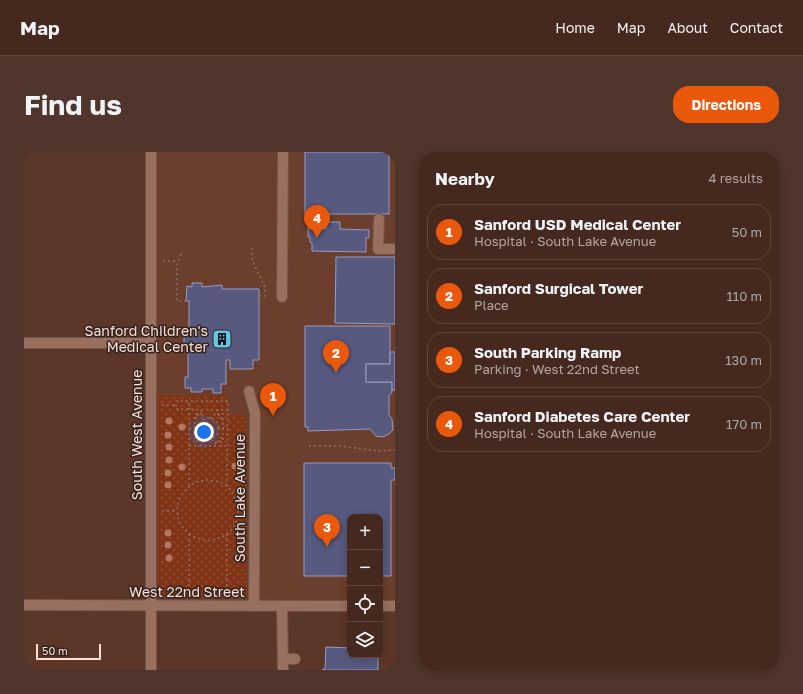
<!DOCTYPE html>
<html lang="en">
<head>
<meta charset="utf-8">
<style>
	:root { --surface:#45291f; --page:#4f352c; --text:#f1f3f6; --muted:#b0a6a4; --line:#5d453d; --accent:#ea580c }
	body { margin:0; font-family:"Golos Text",sans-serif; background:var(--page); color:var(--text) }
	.controls { position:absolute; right:12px; bottom:12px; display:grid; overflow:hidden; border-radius:8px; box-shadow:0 2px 10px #0003 }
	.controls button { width:36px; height:36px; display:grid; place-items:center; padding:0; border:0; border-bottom:1px solid var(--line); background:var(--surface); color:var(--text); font:20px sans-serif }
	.scale { position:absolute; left:12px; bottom:10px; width:65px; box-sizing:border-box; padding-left:4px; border:2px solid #f7dfd6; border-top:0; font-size:11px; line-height:14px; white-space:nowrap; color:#f7dfd6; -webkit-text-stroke:3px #35241d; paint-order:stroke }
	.you { position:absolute; left:180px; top:280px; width:14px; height:14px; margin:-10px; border:3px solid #fff; border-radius:50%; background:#1a73e8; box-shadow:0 0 0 6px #1a73e833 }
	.badge { display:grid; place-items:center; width:26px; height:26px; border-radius:50%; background:var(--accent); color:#fff; font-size:13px; font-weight:700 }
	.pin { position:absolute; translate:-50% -33px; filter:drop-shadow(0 1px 2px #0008) }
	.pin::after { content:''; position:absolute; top:21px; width:14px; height:12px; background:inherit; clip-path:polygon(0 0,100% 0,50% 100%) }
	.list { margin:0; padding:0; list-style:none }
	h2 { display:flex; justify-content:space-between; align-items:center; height:52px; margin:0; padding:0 16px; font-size:17px }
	h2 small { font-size:13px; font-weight:400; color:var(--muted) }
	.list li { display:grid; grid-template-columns:26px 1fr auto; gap:12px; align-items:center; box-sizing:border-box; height:56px; margin:0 8px 8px; padding:0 8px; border:1px solid var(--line); border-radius:16px }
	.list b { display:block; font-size:15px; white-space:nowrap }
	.list p { margin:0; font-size:13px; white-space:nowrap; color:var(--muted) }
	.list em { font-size:13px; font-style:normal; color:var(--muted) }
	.icon { flex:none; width:22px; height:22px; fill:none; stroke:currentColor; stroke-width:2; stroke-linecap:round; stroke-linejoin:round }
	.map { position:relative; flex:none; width:371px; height:518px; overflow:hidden; border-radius:16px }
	header { display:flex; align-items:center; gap:24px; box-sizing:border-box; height:56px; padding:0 20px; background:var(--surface); border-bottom:1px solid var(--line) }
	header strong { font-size:19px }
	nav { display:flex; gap:22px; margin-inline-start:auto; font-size:14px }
	.intro { display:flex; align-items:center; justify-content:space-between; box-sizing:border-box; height:96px; padding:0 24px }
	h1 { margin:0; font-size:28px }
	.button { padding:10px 18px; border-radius:16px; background:var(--accent); color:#fff; font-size:14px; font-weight:700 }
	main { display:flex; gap:24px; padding:0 24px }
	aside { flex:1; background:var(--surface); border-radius:16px; box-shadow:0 2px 10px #0003 }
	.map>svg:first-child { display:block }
</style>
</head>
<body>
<header>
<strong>Map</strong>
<nav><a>Home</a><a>Map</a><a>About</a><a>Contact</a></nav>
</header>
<div class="intro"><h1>Find us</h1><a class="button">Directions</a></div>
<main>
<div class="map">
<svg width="371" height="518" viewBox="0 0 371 518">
	<defs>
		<pattern id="grass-dots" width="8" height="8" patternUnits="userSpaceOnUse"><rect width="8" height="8" fill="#803415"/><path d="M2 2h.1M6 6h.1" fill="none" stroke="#935136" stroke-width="1.8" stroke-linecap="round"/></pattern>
	</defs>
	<rect width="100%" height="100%" fill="#5c3729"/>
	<!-- built -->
	<path fill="#6b3e2d" d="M127,0H371V454H356V365H326V454L127,453Z"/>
	<!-- grass -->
	<path fill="url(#grass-dots)" d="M134,243L203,244V262L222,263V436H225V440L221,444H140L134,439Z"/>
	<!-- building -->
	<g fill="#57597e" stroke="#989bc3">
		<rect x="281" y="0" width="84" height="62"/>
		<path d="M306,70H316V77L345,78V86H342V100L288,99V91L286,90V85H284V76L302,77V71Z"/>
		<path d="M312,105H371V172L311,171Z"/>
		<path d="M168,131H178V135L198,133V137H235V208H229V217H206V208H202V232H197V241H189V237H178V240H167V236H161V225H164V194H160V179H165V149H162L163,134L168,135Z"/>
		<path d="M281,174H366V212H342V230H368V240L365,244V263L368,267L369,278L365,282L359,285L352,284L346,277L284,279V275H281Z"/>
		<path d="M366,200H371V238H368V230H342V212H366Z"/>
		<path d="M280,311H367V316H371V328H367V424H356V365H326V424H280Z"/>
		<path d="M302,495L326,496V503H354V518H298L301,517Z"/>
	</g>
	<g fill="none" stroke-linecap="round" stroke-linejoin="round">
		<!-- minor casing -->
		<g stroke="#735347" stroke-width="12">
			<g id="minor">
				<path d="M127,0V518"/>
				<path d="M355,67L354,97H371"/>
				<path d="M258,145L259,0"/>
				<path d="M0,191H126"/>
				<path d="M225,239L231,261L230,454"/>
				<path d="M0,453L326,454"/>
				<path d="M258,454L259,518"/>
				<path d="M356,454H371"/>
				<path d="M259,507H271"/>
			</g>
		</g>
		<!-- path -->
		<g stroke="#917064" stroke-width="1.5" stroke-dasharray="2 3" stroke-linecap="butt">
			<path d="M228,96V108L241,135V144H235"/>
			<path d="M157,102L153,113V149H165"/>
			<path d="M139,109H153"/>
			<path d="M138,253H152"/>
			<path d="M177,258L178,263L182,266"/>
			<path d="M178,262H171V289L178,290"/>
			<path d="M195,262V266H199"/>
			<path d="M171,266H174V262"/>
			<path d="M186,266L190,264L193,258"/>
			<circle cx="185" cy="276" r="10"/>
			<circle cx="185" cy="276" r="3.5"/>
			<path d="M165,276H181"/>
			<path d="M188,276H204"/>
			<path d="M171,286H174V289"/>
			<path d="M191,290H199V262H191"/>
			<path d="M195,290V286H199"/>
			<path d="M165,294H204"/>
			<path d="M177,294L179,289L185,286L190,289L192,294"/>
			<path d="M285,294H316L354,299L371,298"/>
			<path d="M165,333V249"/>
			<path d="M203,334C165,310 133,364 169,384C176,388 184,390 192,387C218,380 220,351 203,334L204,249H152V257L204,258"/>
			<path d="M138,359H153"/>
			<path d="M165,382V435"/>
			<path d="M203,382V435"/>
		</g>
		<!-- minor -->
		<use href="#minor" stroke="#996f60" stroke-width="10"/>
	</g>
	<!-- trees -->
	<g fill="#b4765f">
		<circle cx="145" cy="269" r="3.5"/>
		<circle cx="158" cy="275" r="3.5"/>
		<circle cx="144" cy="283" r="3.5"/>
		<circle cx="145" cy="295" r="3.5"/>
		<circle cx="145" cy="308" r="3.5"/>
		<circle cx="211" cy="314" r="3.5"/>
		<circle cx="158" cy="315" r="3.5"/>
		<circle cx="144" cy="321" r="3.5"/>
		<circle cx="144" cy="333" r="3.5"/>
		<circle cx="144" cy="381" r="3.5"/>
		<circle cx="144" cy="393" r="3.5"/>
		<circle cx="145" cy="406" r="3.5"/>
	</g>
	<!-- icons -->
	<defs>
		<g id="building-square" transform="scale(1)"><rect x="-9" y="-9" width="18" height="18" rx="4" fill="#5cc7e8" stroke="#35241d"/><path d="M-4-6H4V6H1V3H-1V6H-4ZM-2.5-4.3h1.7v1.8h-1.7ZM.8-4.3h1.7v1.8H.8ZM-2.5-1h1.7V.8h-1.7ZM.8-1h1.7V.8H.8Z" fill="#111"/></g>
	</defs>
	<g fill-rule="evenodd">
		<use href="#building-square" x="198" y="187"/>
	</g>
	<g text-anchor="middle" stroke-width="3" stroke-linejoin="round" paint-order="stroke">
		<!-- poi labels -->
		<g font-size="14" fill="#f7dfd6" stroke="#35241d" text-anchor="end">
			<text x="184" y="184">Sanford Children's<tspan x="184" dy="16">Medical Center</tspan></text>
		</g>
		<!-- street labels -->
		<g font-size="14" fill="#f7dfd6" stroke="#35241d">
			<text transform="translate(113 283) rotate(-90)" y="5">South West Avenue</text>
			<text transform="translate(216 346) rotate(-90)" y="5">South Lake Avenue</text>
			<text x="163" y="445">West 22nd Street</text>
		</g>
	</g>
</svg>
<div class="controls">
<button>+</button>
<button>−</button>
<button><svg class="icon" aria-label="locate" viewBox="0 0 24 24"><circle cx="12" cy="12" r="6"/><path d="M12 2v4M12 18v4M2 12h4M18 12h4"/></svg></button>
<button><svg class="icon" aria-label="layers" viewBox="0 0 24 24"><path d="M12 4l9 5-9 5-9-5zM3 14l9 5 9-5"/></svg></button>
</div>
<div class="scale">50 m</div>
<div class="you"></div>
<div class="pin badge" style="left:249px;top:264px">1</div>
<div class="pin badge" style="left:312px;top:221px">2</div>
<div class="pin badge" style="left:303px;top:395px">3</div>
<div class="pin badge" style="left:293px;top:86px">4</div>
</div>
<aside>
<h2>Nearby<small>4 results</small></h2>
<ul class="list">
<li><span class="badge">1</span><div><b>Sanford USD Medical Center</b><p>Hospital · South Lake Avenue</p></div><em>50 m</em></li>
<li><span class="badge">2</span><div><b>Sanford Surgical Tower</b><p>Place</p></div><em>110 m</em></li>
<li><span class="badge">3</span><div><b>South Parking Ramp</b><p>Parking · West 22nd Street</p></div><em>130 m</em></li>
<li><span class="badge">4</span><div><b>Sanford Diabetes Care Center</b><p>Hospital · South Lake Avenue</p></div><em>170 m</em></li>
</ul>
</aside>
</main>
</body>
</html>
